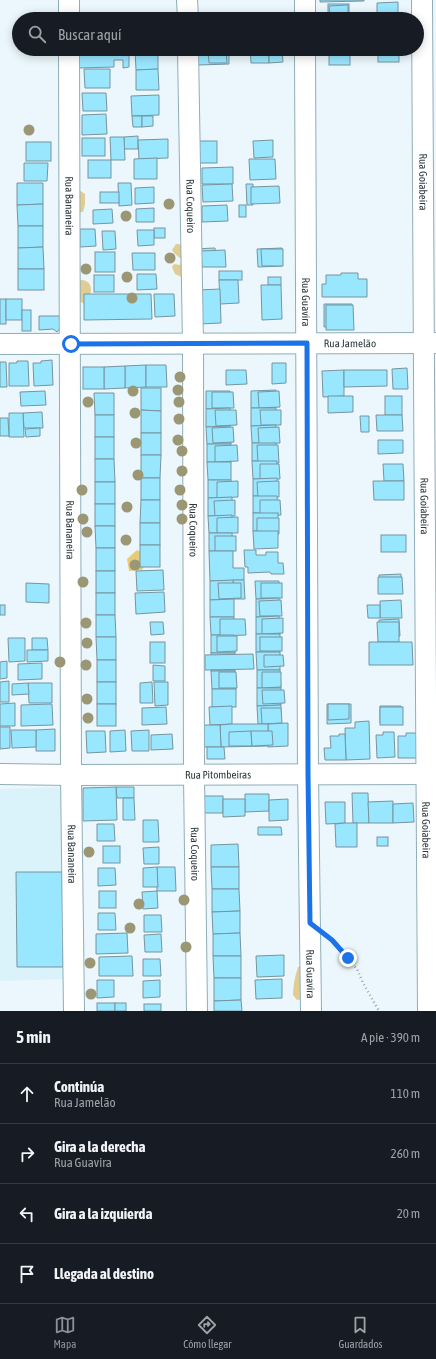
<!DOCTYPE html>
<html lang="es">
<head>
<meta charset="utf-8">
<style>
	:root { --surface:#171b24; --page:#20242c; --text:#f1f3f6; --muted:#9ea1a6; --line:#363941; --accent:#8c9099 }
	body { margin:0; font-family:"Asap Condensed",sans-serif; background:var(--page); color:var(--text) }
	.stop { position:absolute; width:12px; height:12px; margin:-9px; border:3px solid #1a73e8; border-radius:50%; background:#fff }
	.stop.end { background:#1a73e8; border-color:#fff; box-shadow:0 1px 4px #0008 }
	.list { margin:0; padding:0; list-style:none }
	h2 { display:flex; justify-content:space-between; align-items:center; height:52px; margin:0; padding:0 16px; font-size:17px }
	h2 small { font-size:13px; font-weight:400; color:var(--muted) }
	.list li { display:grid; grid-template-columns:26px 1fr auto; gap:12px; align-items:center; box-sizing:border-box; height:60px; padding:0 16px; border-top:1px solid var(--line) }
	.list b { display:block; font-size:15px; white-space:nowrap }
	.list p { margin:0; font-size:13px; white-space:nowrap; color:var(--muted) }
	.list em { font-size:13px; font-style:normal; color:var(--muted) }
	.icon { flex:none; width:22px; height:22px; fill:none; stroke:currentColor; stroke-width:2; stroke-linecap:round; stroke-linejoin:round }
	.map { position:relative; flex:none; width:436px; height:1011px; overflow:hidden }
	.search { position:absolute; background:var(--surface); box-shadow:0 2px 10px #0003; left:12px; right:12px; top:12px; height:44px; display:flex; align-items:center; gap:10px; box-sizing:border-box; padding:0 14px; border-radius:22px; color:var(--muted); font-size:15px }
	.sheet { height:292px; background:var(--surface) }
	nav { display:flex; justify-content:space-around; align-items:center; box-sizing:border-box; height:56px; border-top:1px solid var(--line); background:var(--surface); font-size:11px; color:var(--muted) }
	nav a { display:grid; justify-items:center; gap:2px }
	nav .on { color:var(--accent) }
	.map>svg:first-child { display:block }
</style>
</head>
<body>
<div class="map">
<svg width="436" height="1011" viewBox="0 0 436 1011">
	<rect width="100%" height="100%" fill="#ebf7fc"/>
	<!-- built -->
	<path fill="#daf3fb" d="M65,787L70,979L0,981V789Z"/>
	<!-- green -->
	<g fill="#e1cd93">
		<path d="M79,190L85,194V205L83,212L76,213Z"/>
		<path d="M176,244H179L182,247L184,278L175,274L172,267L174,264L180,265L181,259L174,253L172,250Z"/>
		<path d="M77,280C94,278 94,294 85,304L78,301Z"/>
		<path d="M301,966L304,999L297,1000L293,995C293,986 295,976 298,967Z"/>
	</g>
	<!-- water -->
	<path fill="#e6cb7b" d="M137,550L148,556L149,559L142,570L129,571L127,559Z"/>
	<!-- building -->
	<g fill="#99e6ff" stroke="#77959f">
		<path d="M320,0H364V1L320,2Z"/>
		<path d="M398,2V19H377V3Z"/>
		<rect x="328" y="4" width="21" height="15"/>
		<path d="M348,5V19H330L329,6Z"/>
		<path d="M158,49V69L136,70L135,50Z"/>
		<path d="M197,49H229V64L198,65Z"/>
		<path d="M208,49H226L227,63H209Z"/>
		<rect x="239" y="49" width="11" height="5"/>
		<path d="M250,49H269V63H251Z"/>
		<path d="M269,49H282L283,62L269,63Z"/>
		<rect x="329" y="49" width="21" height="16"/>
		<rect x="378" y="49" width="21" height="13"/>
		<path d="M129,51V67L123,68V60H114V67L78,68V53Z"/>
		<path d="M84,69H110V88H85Z"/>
		<path d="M158,69L159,90H136V70Z"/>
		<path d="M82,93H106L107,111H83Z"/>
		<path d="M159,95V115L132,116L131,96Z"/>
		<path d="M106,114L107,134L82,135V115Z"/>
		<path d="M132,116H142V127H133Z"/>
		<path d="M142,116H153V126L142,127Z"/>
		<path d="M138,136V149H124V137Z"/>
		<path d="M110,137H124L125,160H111Z"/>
		<rect x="82" y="138" width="23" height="18"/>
		<path d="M168,139V158L139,159L138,140Z"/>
		<path d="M273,140V157L254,158L253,141Z"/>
		<rect x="194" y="141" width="23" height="22"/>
		<rect x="26" y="142" width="25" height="19"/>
		<path d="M157,158V179H134V159Z"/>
		<path d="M249,159H275L276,179L250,180Z"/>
		<rect x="88" y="160" width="23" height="18"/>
		<path d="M24,163H48L47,181H24Z"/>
		<path d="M233,167V184H202V168Z"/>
		<path d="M17,183H43V204L17,205Z"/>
		<path d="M118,183H131L132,205L119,206Z"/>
		<path d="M232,184L233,201L203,202L202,185Z"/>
		<path d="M246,184H253V205H247Z"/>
		<path d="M279,186L280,203L251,204V187Z"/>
		<path d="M154,187V203L135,204V188Z"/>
		<rect x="100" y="192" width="19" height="11"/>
		<path d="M43,204V226H18L17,205Z"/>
		<path d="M227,205L228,221L202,222V206Z"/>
		<rect x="239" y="205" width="7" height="12"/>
		<path d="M154,208V222H136V209Z"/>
		<path d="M112,209L113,223L93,224V210Z"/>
		<path d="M18,226H43V247L18,248Z"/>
		<rect x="154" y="228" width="11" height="10"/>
		<path d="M80,229H95L96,246L80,247Z"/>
		<path d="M137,230H154V245L138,246Z"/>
		<path d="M102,231H115L116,249L103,250Z"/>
		<path d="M43,247L44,269H18V248Z"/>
		<path d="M215,248L216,265L194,266L193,249Z"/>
		<path d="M282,248V266L258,267L257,249Z"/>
		<path d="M261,249H283V266H262Z"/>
		<path d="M225,250L226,267H202L201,251Z"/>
		<rect x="95" y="252" width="20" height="20"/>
		<path d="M132,253H155V270H133Z"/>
		<rect x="18" y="269" width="26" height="21"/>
		<rect x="219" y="271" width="23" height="9"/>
		<path d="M341,273H358V279H367V297H322V284H326V275H341Z"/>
		<path d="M137,274H156L157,289L137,290Z"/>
		<rect x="94" y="275" width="20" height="17"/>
		<rect x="268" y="277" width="13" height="8"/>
		<path d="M219,280H238L239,303L220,304Z"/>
		<path d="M261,285H281L282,319L262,320Z"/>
		<path d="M220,289L221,323L199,324L198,290Z"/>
		<path d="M84,294H151L152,319L84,320Z"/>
		<path d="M154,294H174L175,316L155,317Z"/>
		<rect x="0" y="299" width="6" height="25"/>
		<rect x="6" y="299" width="16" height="21"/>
		<path d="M324,304H352V326L324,327Z"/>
		<path d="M326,305H353L354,330H326Z"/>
		<rect x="22" y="310" width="9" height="21"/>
		<path d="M39,316H59L60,323L62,326L57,332L53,329L39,330Z"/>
		<path d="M52,360L53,385L34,386L33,363H41V361Z"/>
		<path d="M17,361H28L29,386H9V363H17Z"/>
		<path d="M0,362H6L7,387H0Z"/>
		<path d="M272,363H286V383L272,384Z"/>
		<path d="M146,365V387L125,388V366Z"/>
		<path d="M146,365H166L167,387H146Z"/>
		<path d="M125,366V388L104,389V367Z"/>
		<rect x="83" y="367" width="21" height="22"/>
		<path d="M407,368L408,389H393L392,369Z"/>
		<path d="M226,370H246L247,384L226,385Z"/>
		<path d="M344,370V396L323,397L322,371Z"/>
		<path d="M344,370H387V386L344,387Z"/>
		<path d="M141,388H161V411L141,410Z"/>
		<path d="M276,390V408H251V391Z"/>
		<path d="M45,391L46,405L21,406L20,392Z"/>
		<path d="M206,391H230V408L206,409Z"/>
		<path d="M279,391L280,407L259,408L258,392Z"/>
		<path d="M212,392H233L234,408H212Z"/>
		<path d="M94,393H114V415H95Z"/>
		<path d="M328,396H353V412L328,413Z"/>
		<rect x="385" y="396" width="17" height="19"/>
		<path d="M230,408V426L206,427V409Z"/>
		<path d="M251,408H276V425L251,426Z"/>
		<path d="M141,410L161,411V433H141Z"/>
		<path d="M215,410H236L237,425L216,426Z"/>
		<path d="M260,410H281V425H261Z"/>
		<path d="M42,412L43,428H24L23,413Z"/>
		<path d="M9,413H23L24,437H9Z"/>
		<rect x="95" y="415" width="19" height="22"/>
		<path d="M376,415H402L403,431H377Z"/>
		<path d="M360,416H369V432H361Z"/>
		<path d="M0,418H8L9,436H0Z"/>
		<path d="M276,425V443H252L251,426Z"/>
		<path d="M230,426L231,444H207L206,427Z"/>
		<path d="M233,427L234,442L213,443L212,428Z"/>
		<path d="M279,427L280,443L259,444L258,428Z"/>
		<path d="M40,428V436L26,437L25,429Z"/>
		<rect x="141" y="433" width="20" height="22"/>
		<rect x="95" y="437" width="19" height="22"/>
		<path d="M378,440H403V453L378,454Z"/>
		<path d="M252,443H276L277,461H252Z"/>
		<rect x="207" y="444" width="24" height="18"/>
		<path d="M237,445L238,461L215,462V446Z"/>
		<path d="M257,445H278L279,463H258Z"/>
		<path d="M141,455H161L160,478H141Z"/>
		<path d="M95,459H114L115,482H95Z"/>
		<path d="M252,461H277V478L253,479Z"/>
		<path d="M207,462H231V480H208Z"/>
		<path d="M260,464H279L280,479H260Z"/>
		<path d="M383,464H403L404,481H384Z"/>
		<rect x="141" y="478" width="19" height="22"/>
		<path d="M277,478V496H253V479Z"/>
		<path d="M208,480H231L232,497L208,498Z"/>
		<path d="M238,481V497L217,498V482Z"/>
		<path d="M279,481V497L258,498L257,482Z"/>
		<path d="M373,481H404V500H374Z"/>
		<rect x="95" y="482" width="20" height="22"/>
		<path d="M253,496H277L278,513H253Z"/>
		<path d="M232,497V515L208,516V498Z"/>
		<path d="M141,500H160V523H140Z"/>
		<path d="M235,500V516H215L214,501Z"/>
		<path d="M260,500H280L281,515L260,516Z"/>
		<rect x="95" y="504" width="20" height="22"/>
		<rect x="253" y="513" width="25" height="18"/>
		<path d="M232,515V533H209L208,516Z"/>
		<path d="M238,517V533H217V518Z"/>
		<path d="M257,518H279V534L257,535Z"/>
		<rect x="140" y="523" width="20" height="22"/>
		<path d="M95,526H115V548H96Z"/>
		<path d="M253,531H278V548L254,549Z"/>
		<path d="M209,533H232L233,551H209Z"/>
		<rect x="381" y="535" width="25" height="17"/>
		<rect x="215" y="536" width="21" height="15"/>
		<rect x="140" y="545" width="20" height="22"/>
		<rect x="96" y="548" width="19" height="23"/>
		<path d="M244,550H256V555H266V552H278V563H283L284,574H271L270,572L248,573V567H245Z"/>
		<path d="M209,551H233V568H244V580L210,581Z"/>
		<path d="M163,570L164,590L137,591L136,571Z"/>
		<rect x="96" y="571" width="19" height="22"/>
		<path d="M401,574L402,590L380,591L379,575Z"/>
		<path d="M378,577H402L403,594H378Z"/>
		<path d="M233,580H244L245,599H234Z"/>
		<path d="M233,580L234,599L210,600V581Z"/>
		<path d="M255,581H279V598L256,599Z"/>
		<path d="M26,583L49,584V603L26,602Z"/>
		<path d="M218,583H241V598L219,599Z"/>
		<rect x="261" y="583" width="21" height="15"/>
		<path d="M164,592L165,612L136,614L135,593Z"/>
		<rect x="96" y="593" width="19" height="22"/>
		<path d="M279,598V616L256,617V599Z"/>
		<path d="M234,599V617H210V600Z"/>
		<path d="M281,600L282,616H260L259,601Z"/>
		<path d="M401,600L402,618H380V601Z"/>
		<rect x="0" y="605" width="5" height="10"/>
		<path d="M367,605H380V618H368Z"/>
		<path d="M96,615H115L116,637H96Z"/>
		<path d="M279,616L280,634H256V617Z"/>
		<path d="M210,617H234V635H211Z"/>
		<path d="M283,618V633L262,634V619Z"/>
		<path d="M220,619H245L246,635L220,636Z"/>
		<path d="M399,619L400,636L379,637V620Z"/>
		<path d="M150,622H163L164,634L151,635Z"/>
		<path d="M377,622H399V642H378Z"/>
		<rect x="256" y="634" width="24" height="18"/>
		<path d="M211,635H234L235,653H211Z"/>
		<path d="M217,636H237V651L217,652Z"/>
		<path d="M96,637H116V660H97Z"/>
		<rect x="260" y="637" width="22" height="14"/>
		<path d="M8,638H25V661L9,662Z"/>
		<path d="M32,638H47L48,650H32Z"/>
		<rect x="150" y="642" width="15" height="21"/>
		<path d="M369,642H412L413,665H369Z"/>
		<path d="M27,650H48V661L27,662Z"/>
		<path d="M256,652H280V670H257Z"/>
		<rect x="211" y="653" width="24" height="18"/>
		<path d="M253,654L254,669L205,670V655Z"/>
		<path d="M264,655H283L284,666L264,667Z"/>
		<rect x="97" y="660" width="19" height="22"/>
		<path d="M7,661V678L0,679V662Z"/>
		<path d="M42,663V679L18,680V664Z"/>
		<path d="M153,665L165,666V681H153Z"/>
		<path d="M257,670H280L281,688H257Z"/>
		<path d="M211,671H235L236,689H212Z"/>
		<path d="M219,672H236L237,688H219Z"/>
		<path d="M262,672H281V687L262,688Z"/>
		<path d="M9,681V702H0V682Z"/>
		<rect x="97" y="682" width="19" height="22"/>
		<path d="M152,682L153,703H140V683Z"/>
		<path d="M154,682H168V705L155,706Z"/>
		<path d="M28,683H52V703H29Z"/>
		<path d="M28,683L29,694L12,695V684Z"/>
		<path d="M257,688H281V705L257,706Z"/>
		<rect x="212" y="689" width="24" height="18"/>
		<path d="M262,690H284L285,703L263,704Z"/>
		<path d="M15,703V726H0V704Z"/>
		<path d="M52,704L53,725L21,726V705Z"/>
		<rect x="97" y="704" width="19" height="22"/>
		<path d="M327,704H351V723L327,724Z"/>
		<path d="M328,704H349V719L328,720Z"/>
		<path d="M281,705V723L258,724L257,706Z"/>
		<path d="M232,706V724L210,725L209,707Z"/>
		<path d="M380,706H401L402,723H380Z"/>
		<path d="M166,707L167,724L142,725V708Z"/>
		<rect x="380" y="707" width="23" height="18"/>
		<path d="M261,708H281L282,723L262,724Z"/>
		<path d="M369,721L370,759L346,760L345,728H355V722Z"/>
		<path d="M288,723V746L268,747V724Z"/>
		<path d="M232,724H268V746L221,747L220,725Z"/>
		<path d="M198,725H220L221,747H199Z"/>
		<path d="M0,727H10V748L0,749Z"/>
		<path d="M55,729V751H36V730Z"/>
		<path d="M11,730H36V747L12,748Z"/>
		<path d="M125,730L126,751L110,752V731Z"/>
		<path d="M149,730V751H132L131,731Z"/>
		<path d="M86,731H105L106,752L87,753Z"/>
		<path d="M251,731L252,746H229V732Z"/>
		<path d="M251,731H272L273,745L252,746Z"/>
		<path d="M383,732H394L395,757L377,758L376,735H383Z"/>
		<path d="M406,733H417V758H398V736H406Z"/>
		<path d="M172,734L173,749L151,750V735Z"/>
		<path d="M339,734H345L346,760H325L324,748H331L330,736H339Z"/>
		<path d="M207,747H224L225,759H207Z"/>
		<path d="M116,787H134V798H117Z"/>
		<path d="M116,787L117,820L83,821V788Z"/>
		<path d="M352,793H368L369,823H353Z"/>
		<path d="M245,794H269V811L245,812Z"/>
		<rect x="202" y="796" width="21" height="17"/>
		<path d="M123,798H134L135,820H123Z"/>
		<path d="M223,799H245V816L223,817Z"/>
		<path d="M288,799V820L269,821V800Z"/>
		<path d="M393,801V823H369L368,802Z"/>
		<path d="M325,802H345V823L326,824Z"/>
		<path d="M413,803L414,822L393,823V804Z"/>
		<path d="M143,820H158L159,842H143Z"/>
		<path d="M345,823H357V847H336L335,824Z"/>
		<path d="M97,824H114L115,841H97Z"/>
		<path d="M258,827H281L282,835H258Z"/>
		<rect x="377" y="837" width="11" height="9"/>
		<path d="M238,844L239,867H211V845Z"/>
		<rect x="103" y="846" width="17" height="17"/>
		<path d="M159,847V864H144L143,848Z"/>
		<path d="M157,867H175L176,891H157Z"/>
		<path d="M157,867L158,887H143V868Z"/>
		<path d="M211,867H239V889H212Z"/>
		<path d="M98,868H115L116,885L98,886Z"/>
		<path d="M16,872H62L63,967H17Z"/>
		<path d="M212,889H239L240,911L212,912Z"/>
		<rect x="99" y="891" width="17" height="17"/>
		<path d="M157,891L158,908L143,909L142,892Z"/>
		<path d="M240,911V933L213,934L212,912Z"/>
		<path d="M98,913H115L116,930H98Z"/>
		<path d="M144,915H161L162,932H144Z"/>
		<path d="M127,933L128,953L96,954V934Z"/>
		<path d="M240,933L241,956H213V934Z"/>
		<path d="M161,934L162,952H145L144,935Z"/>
		<path d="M284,955V976L257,977L256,956Z"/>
		<path d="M132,956L133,976H99V957Z"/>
		<path d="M213,956H241V978H214Z"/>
		<path d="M143,959H160L161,976H143Z"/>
		<path d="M214,978H241V1000L214,1001Z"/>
		<path d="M282,979V998L256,999L255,980Z"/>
		<path d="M97,980H114V997L97,998Z"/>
		<path d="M160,980V997L143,998V981Z"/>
		<path d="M241,1000L242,1011H214V1001Z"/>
		<rect x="97" y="1003" width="18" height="8"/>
		<rect x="115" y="1003" width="11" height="8"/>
		<rect x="144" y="1004" width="17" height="7"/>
	</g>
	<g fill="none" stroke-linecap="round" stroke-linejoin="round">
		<!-- minor casing -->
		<g stroke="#8faeb8" stroke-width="22">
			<g id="minor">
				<path d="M69,0V19"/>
				<path d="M187,0L188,19"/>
				<path d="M305,0V19"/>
				<path id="s1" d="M422,0C425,337 424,674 428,1011"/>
				<path id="s2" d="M69,49L71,775L74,1011"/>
				<path id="s3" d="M188,49L193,344L194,775L197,1011"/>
				<path id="s4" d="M305,49L308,774L311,1011"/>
				<path id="s5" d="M0,344L436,343"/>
				<path id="s6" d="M0,774L71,775L436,774"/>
			</g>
		</g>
		<!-- path -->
		<path stroke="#99a5aa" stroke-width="2.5" stroke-dasharray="1 3" stroke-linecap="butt" d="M328,937L357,969L363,983L379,1011"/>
		<!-- minor -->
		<use href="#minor" stroke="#fff" stroke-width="20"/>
	</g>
	<!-- trees -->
	<g fill="#9b9775">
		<circle cx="29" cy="130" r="5.5"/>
		<circle cx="169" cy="204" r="5.5"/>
		<circle cx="126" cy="216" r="5.5"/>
		<circle cx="170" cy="258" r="5.5"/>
		<circle cx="86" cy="269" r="5.5"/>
		<circle cx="127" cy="277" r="5.5"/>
		<circle cx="132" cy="298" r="5.5"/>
		<circle cx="180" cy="377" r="5.5"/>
		<circle cx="178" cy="390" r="5.5"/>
		<circle cx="133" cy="391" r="5.5"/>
		<circle cx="88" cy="402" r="5.5"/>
		<circle cx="179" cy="402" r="5.5"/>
		<circle cx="135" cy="413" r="5.5"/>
		<circle cx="179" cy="419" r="5.5"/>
		<circle cx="178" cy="440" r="5.5"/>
		<circle cx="136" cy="443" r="5.5"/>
		<circle cx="182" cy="451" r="5.5"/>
		<circle cx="182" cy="471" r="5.5"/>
		<circle cx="138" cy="475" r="5.5"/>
		<circle cx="82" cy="490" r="5.5"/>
		<circle cx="180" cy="490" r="5.5"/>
		<circle cx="182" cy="505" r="5.5"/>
		<circle cx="127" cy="507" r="5.5"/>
		<circle cx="83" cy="519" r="5.5"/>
		<circle cx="182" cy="519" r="5.5"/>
		<circle cx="87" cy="532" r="5.5"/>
		<circle cx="126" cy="540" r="5.5"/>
		<circle cx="135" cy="565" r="5.5"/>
		<circle cx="83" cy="582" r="5.5"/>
		<circle cx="86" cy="623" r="5.5"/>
		<circle cx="87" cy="643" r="5.5"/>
		<circle cx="60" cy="662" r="5.5"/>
		<circle cx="86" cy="665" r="5.5"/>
		<circle cx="87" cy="699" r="5.5"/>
		<circle cx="88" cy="718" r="5.5"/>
		<circle cx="89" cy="852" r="5.5"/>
		<circle cx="184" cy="900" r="5.5"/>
		<circle cx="139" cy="904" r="5.5"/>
		<circle cx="130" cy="928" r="5.5"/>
		<circle cx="186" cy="947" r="5.5"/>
		<circle cx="90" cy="963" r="5.5"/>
		<circle cx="91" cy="994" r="5.5"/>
	</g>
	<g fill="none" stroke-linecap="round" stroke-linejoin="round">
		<!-- route -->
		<path stroke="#1a73e8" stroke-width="5" d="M71,344L307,343L308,774L310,923L332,940L348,958"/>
	</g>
	<g text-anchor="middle" stroke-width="4" stroke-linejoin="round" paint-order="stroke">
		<!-- street labels -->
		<g font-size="11" fill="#2d3a3e" stroke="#fff">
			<text dy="4" stroke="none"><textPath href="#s1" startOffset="182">Rua Goiabeira</textPath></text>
			<text dy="4" stroke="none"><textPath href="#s2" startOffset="157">Rua Bananeira</textPath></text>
			<text dy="4" stroke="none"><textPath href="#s3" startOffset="157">Rua Coqueiro</textPath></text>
			<text dy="4" stroke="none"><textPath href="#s4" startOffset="253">Rua Guavira</textPath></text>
			<text dy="4" stroke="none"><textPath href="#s5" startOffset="350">Rua Jamelão</textPath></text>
			<text dy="4" stroke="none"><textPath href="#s1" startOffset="506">Rua Goiabeira</textPath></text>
			<text dy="4" stroke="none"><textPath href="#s2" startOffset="481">Rua Bananeira</textPath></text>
			<text dy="4" stroke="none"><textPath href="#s3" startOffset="481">Rua Coqueiro</textPath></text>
			<text dy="4" stroke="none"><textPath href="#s6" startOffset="218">Rua Pitombeiras</textPath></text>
			<text dy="4" stroke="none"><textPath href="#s1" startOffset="830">Rua Goiabeira</textPath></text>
			<text dy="4" stroke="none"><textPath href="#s2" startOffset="805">Rua Bananeira</textPath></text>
			<text dy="4" stroke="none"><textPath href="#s3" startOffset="805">Rua Coqueiro</textPath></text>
			<text dy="4" stroke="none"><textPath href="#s4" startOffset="925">Rua Guavira</textPath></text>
		</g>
	</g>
</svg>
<div class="stop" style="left:71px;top:344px"></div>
<div class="stop end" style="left:348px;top:958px"></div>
<div class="search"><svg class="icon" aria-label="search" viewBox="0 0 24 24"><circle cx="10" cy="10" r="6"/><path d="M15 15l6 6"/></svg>Buscar aquí</div>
</div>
<section class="sheet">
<h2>5 min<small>A pie · 390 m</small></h2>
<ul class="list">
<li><svg class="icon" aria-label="ahead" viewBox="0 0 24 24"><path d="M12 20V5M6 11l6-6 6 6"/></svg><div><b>Continúa</b><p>Rua Jamelão</p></div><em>110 m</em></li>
<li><svg class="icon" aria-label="right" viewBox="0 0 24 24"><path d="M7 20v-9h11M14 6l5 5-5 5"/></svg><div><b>Gira a la derecha</b><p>Rua Guavira</p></div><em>260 m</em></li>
<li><svg class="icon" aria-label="left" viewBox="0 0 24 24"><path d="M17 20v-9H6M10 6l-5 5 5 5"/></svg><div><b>Gira a la izquierda</b></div><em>20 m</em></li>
<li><svg class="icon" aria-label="arrive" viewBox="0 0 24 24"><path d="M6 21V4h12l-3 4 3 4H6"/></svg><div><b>Llegada al destino</b></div></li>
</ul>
</section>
<nav>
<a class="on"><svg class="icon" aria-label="map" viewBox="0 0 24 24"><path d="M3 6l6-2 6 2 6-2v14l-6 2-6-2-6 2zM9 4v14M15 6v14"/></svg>Mapa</a>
<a><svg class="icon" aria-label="directions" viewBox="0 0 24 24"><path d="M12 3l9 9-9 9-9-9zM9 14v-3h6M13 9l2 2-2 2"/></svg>Cómo llegar</a>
<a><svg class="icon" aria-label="saved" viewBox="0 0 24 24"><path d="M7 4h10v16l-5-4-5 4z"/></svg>Guardados</a>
</nav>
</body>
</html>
